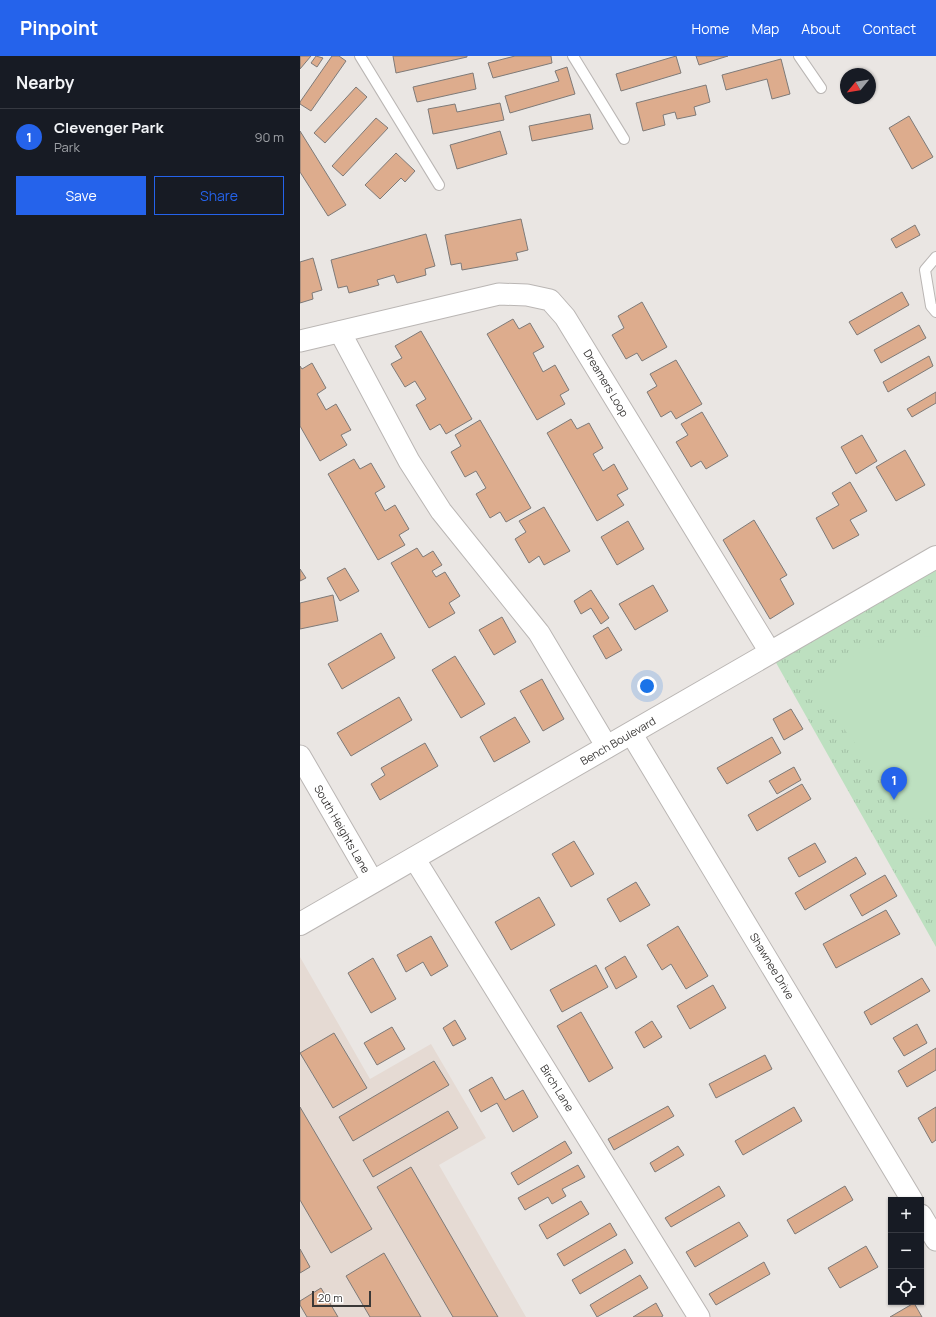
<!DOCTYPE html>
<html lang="en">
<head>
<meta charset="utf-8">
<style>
	:root { --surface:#171b24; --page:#20242c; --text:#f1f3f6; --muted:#9ea1a6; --line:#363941; --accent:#2563eb }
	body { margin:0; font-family:Manrope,sans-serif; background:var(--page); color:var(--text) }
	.controls { position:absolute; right:12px; bottom:12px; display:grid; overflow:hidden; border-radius:0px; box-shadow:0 1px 3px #0004 }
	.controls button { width:36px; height:36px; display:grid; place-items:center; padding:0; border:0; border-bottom:1px solid var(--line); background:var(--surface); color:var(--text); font:20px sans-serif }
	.compass { position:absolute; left:540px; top:12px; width:36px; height:36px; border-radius:50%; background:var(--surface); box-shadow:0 1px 3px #0004; rotate:240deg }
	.scale { position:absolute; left:12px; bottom:10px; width:59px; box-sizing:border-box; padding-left:4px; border:2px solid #3a3837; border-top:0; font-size:11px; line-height:14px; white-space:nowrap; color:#3a3837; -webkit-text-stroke:3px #fff; paint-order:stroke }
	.you { position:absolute; left:347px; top:630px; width:14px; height:14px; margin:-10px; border:3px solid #fff; border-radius:50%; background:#1a73e8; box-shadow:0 0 0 6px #1a73e833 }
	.badge { display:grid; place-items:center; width:26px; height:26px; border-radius:50%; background:var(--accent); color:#fff; font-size:13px; font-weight:700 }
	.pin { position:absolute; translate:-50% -33px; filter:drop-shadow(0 1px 2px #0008) }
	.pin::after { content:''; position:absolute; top:21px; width:14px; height:12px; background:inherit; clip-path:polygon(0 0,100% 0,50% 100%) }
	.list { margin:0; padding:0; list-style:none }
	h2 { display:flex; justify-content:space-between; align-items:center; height:52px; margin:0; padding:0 16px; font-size:17px }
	h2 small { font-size:13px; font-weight:400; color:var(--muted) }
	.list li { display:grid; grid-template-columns:26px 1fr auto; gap:12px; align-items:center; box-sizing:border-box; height:56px; padding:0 16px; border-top:1px solid var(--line) }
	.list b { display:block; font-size:15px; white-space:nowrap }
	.list p { margin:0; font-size:13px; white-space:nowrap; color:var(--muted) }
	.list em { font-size:13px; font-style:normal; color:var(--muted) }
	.actions { display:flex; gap:8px; padding:12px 16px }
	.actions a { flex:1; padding:9px 0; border:1px solid var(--accent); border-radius:0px; text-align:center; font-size:14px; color:var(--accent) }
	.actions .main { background:var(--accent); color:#fff }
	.icon { flex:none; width:22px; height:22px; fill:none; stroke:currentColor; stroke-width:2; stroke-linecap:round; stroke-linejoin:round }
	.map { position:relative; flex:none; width:636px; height:1261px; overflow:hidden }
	header { display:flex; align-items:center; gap:24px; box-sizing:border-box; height:56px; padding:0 20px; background:var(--accent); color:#fff }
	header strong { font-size:19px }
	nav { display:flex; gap:22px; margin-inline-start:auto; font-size:14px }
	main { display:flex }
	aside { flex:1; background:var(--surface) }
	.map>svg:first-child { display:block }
</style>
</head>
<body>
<header>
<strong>Pinpoint</strong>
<nav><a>Home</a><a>Map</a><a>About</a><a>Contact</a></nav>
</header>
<main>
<aside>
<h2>Nearby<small></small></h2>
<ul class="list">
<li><span class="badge">1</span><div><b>Clevenger Park</b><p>Park</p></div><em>90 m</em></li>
</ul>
<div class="actions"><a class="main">Save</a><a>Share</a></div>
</aside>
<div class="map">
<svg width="636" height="1261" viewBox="0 0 636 1261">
	<defs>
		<pattern id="park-tufts" width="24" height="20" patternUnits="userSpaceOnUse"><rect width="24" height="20" fill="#bde0c0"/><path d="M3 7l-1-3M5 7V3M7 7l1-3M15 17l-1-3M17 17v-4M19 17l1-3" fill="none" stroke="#a3c1a6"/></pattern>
	</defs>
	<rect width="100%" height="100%" fill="#eae6e3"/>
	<!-- built -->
	<path fill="#e5dad3" d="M0,901L70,1023L131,988L186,1082L139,1109L226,1261H0Z"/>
	<!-- park -->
	<path fill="url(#park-tufts)" d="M636,501V891L470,596Z"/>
	<!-- garden -->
	<path fill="#bde0c0" d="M636,581V764L610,762L514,632C527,620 540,608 555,599C575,587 613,579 636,581Z"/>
	<!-- building -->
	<g fill="#ddac8d" stroke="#7e7a78">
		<path d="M0,0H11L0,13Z"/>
		<path d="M16,0L23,2L17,11L11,7Z"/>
		<path d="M32,0H39L46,5L11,55L0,48V46Z"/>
		<path d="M93,0H167V1L96,17Z"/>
		<path d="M215,0H251L252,7L193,22L188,7Z"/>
		<path d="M376,0L381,17L321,35L316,18Z"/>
		<path d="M396,0H428L399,9Z"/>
		<path d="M481,3L490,38L472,43L467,23L426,34L422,19Z"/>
		<path d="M267,11L275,38L210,57L205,40L259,25L255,15Z"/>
		<path d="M173,17L176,33L117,46L113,31Z"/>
		<path d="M406,29L410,46L394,51L396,59L377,63L375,56L363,59L365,69L343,75L336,47Z"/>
		<path d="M56,31L67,41L25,87L14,77Z"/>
		<path d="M200,47L204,64L133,78L128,53L155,48L157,56Z"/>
		<path d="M290,58L293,73L232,85L229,70Z"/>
		<path d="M609,60L633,101L612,113L589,72Z"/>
		<path d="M76,62L88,72L43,120L32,110Z"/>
		<path d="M0,75L46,149L28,160L0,116Z"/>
		<path d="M200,75L207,98L157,113L150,89Z"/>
		<path d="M96,97L115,115L105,126L101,122L80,143L65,129Z"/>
		<path d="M221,163L228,194L216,197L218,204L162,214L161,207L151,209L145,179Z"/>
		<path d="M615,169L620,179L596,192L591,183Z"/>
		<path d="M126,178L135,210L125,213L126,219L97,227L94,219L77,224L79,229L49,237L47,230L38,232L31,204Z"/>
		<path d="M13,202L22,234L12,237L13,243L0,247V206Z"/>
		<path d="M602,236L609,249L557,279L549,266Z"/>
		<path d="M342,246L367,291L342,305L337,297L326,303L312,279L324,272L318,260Z"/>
		<path d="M213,263L219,273L230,267L244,291L233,297L243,316L255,309L269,334L260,339L265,348L237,364L187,278Z"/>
		<path d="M619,269L626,282L581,307L574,294Z"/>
		<path d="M121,275L172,363L146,378L140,368L130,374L116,349L126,343L115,325L105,331L91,308L102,302L95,290Z"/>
		<path d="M629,300L633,310L588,336L583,326Z"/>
		<path d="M376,304L402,348L376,363L371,355L361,361L347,336L357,330L350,318Z"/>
		<path d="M12,307L26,332L17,338L26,354L36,348L51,374L41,379L47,389L20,405L0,370V310L2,313Z"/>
		<path d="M636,336V347L612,361L607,353Z"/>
		<path d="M402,356L428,400L406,413L401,405L391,411L376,386L388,379L381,368Z"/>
		<path d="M271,363L277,373L289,367L303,392L293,398L303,415L314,408L328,433L317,439L324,449L297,465L247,377Z"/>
		<path d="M180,364L231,452L206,466L200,456L190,462L176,438L186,432L176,415L165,421L151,396L161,390L155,379Z"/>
		<path d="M562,379L577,405L556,418L541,391Z"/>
		<path d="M605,394L625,429L596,445L576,411Z"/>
		<path d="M54,403L60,413L71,407L85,431L75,437L85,455L95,449L109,473L99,479L105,489L78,504L28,418Z"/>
		<path d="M550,426L567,455L550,464L559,479L533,493L516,462L539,449L532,437Z"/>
		<path d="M244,451L270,495L244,509L239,500L229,507L215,483L226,476L219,465Z"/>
		<path d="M454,464L487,519L480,523L494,548L470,563L423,484Z"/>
		<path d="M328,465L344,493L317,509L301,481Z"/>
		<path d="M117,492L123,501L133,495L142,509L132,515L136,521L145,516L160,540L149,547L155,557L129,572L91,507Z"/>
		<path d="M45,512L59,535L40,545L27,522Z"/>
		<path d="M0,513L6,522L0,525Z"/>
		<path d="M353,529L368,555L335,574L319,548Z"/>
		<path d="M291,534L309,562L301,568L291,552L281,558L274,545Z"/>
		<path d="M33,539L38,565L0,573V547Z"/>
		<path d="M202,561L216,586L194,599L179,574Z"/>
		<path d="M308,571L322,594L306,603L293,580Z"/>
		<path d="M81,577L95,602L42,633L28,608Z"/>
		<path d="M155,600L185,648L161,662L132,614Z"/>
		<path d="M242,623L264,663L243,675L220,635Z"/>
		<path d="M99,641L112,664L51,700L37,677Z"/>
		<path d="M491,653L503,673L484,684L473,663Z"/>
		<path d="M215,661L230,686L194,706L180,681Z"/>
		<path d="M472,681L481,697L427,728L417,712Z"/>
		<path d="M125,687L138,710L80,744L71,728L85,719L81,712Z"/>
		<path d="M494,711L501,724L477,738L469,725Z"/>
		<path d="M502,728L511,743L457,775L448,759Z"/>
		<path d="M274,785L294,818L271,831L252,798Z"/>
		<path d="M515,787L526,806L499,821L488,802Z"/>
		<path d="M556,801L566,818L505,854L495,837Z"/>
		<path d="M585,819L597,840L562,860L550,839Z"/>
		<path d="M336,826L350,849L320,866L307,843Z"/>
		<path d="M239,841L255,869L211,894L195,866Z"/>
		<path d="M586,854L600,878L536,912L523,888Z"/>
		<path d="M378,870L408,920L386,933L371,908L362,914L347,889Z"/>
		<path d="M131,880L148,910L131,920L123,906L106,916L97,899Z"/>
		<path d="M325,900L337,921L316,933L305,912Z"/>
		<path d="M73,902L96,943L71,957L48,917Z"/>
		<path d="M296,909L308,931L262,956L250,934Z"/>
		<path d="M622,922L630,935L571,969L564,956Z"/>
		<path d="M413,929L426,952L390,973L377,950Z"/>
		<path d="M281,956L313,1012L289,1026L257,970Z"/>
		<path d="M155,964L166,983L153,990L143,972Z"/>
		<path d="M352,965L362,981L344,992L335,976Z"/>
		<path d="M617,968L627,987L604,1000L593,982Z"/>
		<path d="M92,971L105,993L77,1009L64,987Z"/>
		<path d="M34,977L67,1032L33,1052L0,997Z"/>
		<path d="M636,992V1014L607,1031L598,1015Z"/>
		<path d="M465,999L472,1013L416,1042L409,1028Z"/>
		<path d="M134,1005L149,1029L53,1085L39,1061Z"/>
		<path d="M192,1021L205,1044L223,1034L238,1061L213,1076L197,1047L181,1056L169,1034Z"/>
		<path d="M368,1050L374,1060L314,1094L308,1083Z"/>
		<path d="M0,1051L72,1173L31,1197L0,1144Z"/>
		<path d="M494,1051L502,1065L443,1099L435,1085Z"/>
		<path d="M636,1051V1084L632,1087L618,1062Z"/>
		<path d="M148,1055L158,1072L73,1121L63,1104Z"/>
		<path d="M265,1085L272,1097L218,1129L211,1117Z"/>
		<path d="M378,1090L384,1099L355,1116L350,1107Z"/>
		<path d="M278,1109L285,1121L262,1133L266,1140L252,1148L248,1141L225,1154L218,1142Z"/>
		<path d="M111,1111L198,1261H153L77,1131Z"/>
		<path d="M419,1130L425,1140L371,1171L365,1162Z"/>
		<path d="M545,1130L553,1144L495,1178L487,1164Z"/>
		<path d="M281,1145L289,1158L247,1183L239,1169Z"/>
		<path d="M439,1166L448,1180L395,1211L386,1196Z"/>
		<path d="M310,1167L317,1179L264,1210L257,1198Z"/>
		<path d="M566,1190L578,1211L540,1232L528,1212Z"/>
		<path d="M0,1193L10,1211L0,1217Z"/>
		<path d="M325,1193L333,1207L280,1238L272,1224Z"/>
		<path d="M84,1197L121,1261H70L46,1220Z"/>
		<path d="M464,1206L470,1218L416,1249L409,1238Z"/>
		<path d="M340,1219L348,1232L297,1261L290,1249Z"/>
		<path d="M21,1232L38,1261H7L0,1249V1245Z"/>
		<path d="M356,1247L363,1260L361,1261H333Z"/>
		<path d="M614,1247L622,1261H590Z"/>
	</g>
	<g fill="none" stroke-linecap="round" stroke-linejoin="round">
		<!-- service casing -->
		<g stroke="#bab6b4" stroke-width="12">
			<g id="service">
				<path d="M60,0L139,129"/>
				<path d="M273,0L324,83"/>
				<path d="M499,0L521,32"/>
				<path d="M636,201L625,214L631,250L636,256"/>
			</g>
		</g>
		<!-- minor casing -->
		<g stroke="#bab6b4" stroke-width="23">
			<g id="minor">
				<path d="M40,276L109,405L141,455L239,577L307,691"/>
				<path d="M0,285L199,238L227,239L250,244L265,261L470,596"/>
				<path d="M331,677L612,1144"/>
				<path d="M0,700L73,826"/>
				<path d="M114,802L399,1261"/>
				<path d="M621,1159L636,1184"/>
			</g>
		</g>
		<!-- secondary casing -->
		<g stroke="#bab6b4" stroke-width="24">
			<path id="secondary" d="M0,868L636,501"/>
		</g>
		<!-- service -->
		<use href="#service" stroke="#fff" stroke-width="10"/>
		<!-- minor -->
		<use href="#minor" stroke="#fff" stroke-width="21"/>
		<!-- secondary -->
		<use href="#secondary" stroke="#fff" stroke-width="22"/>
	</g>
	<g text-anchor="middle" stroke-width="3" stroke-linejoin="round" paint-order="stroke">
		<!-- street labels -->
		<g font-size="11" fill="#3a3837" stroke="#fff">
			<text transform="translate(306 327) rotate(59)" y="4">Dreamers Loop</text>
			<text transform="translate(318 685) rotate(-30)" y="4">Bench Boulevard</text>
			<text transform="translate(42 773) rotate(60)" y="4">South Heights Lane</text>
			<text transform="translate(472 910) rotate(59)" y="4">Shawnee Drive</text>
			<text transform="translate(257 1032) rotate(58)" y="4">Birch Lane</text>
		</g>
	</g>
</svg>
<div class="controls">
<button>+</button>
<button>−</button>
<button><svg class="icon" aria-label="locate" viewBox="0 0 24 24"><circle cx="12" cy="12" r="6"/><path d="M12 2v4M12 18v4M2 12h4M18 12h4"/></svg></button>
</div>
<svg class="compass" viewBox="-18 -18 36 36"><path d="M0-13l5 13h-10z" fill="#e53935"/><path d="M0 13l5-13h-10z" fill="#9ea1a6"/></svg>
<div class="scale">20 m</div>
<div class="you"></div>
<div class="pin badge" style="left:594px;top:744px">1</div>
</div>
</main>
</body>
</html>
